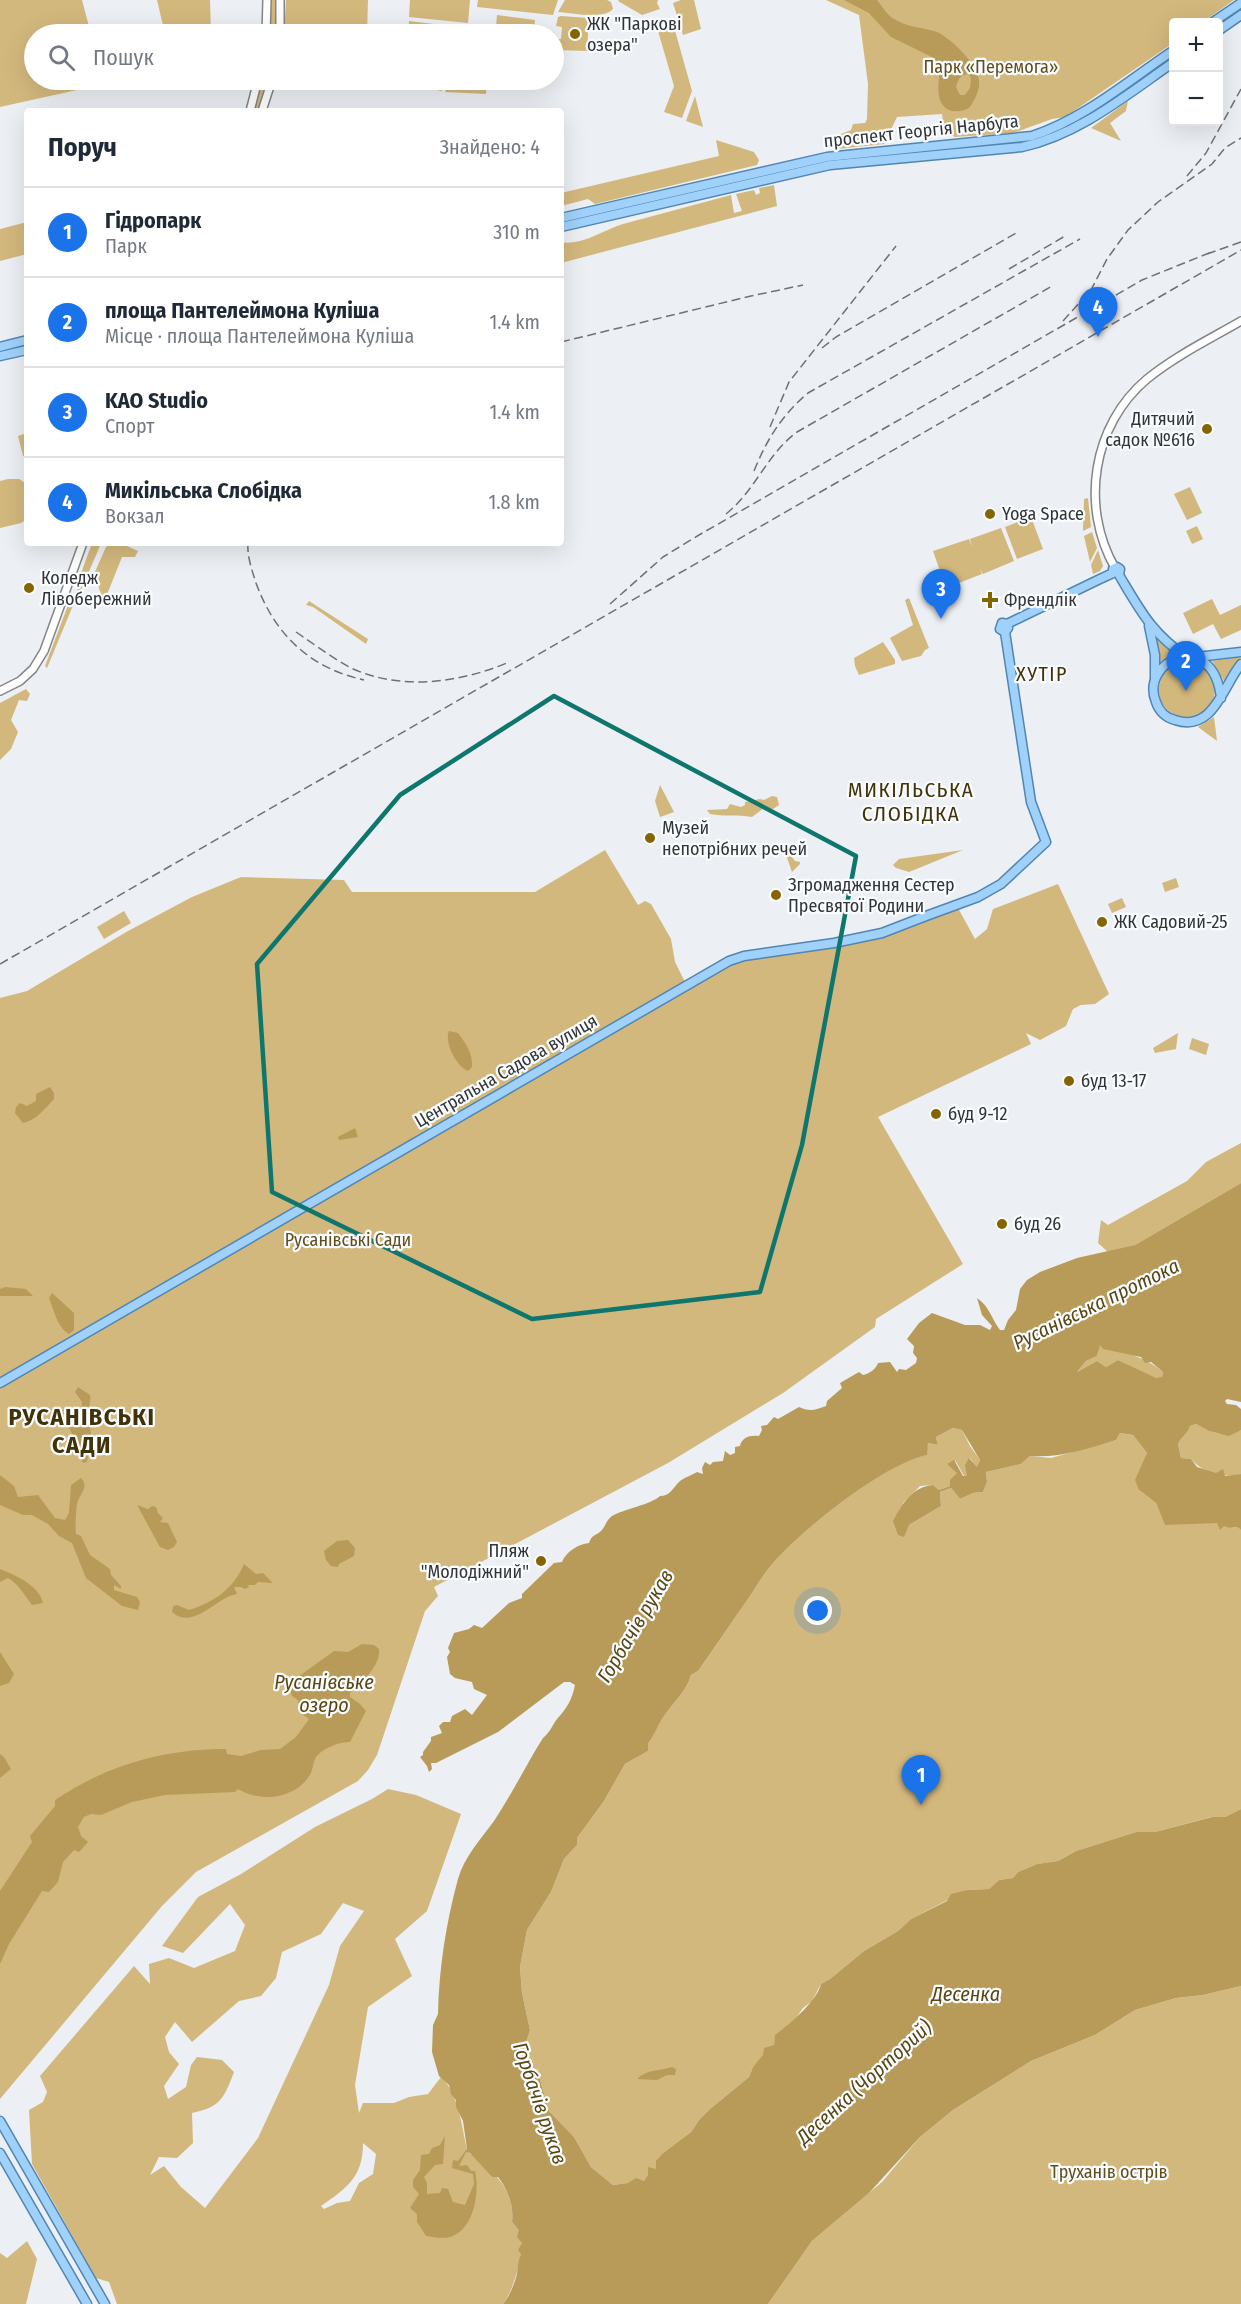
<!DOCTYPE html>
<html lang="uk">
<head>
<meta charset="utf-8">
<style>
	:root { --surface:#fff; --page:#f6f6f7; --text:#1f2937; --muted:#747a83; --line:#e0e1e3; --accent:#1a73e8 }
	body { margin:0; font-family:"Fira Sans Condensed",sans-serif; background:var(--page); color:var(--text) }
	.controls { position:absolute; right:18px; top:18px; display:grid; overflow:hidden; border-radius:6px; box-shadow:0 6px 24px #0002 }
	.controls button { width:54px; height:54px; display:grid; place-items:center; padding:0; border:0; border-bottom:2px solid var(--line); background:var(--surface); color:var(--text); font:30px sans-serif }
	.you { position:absolute; left:818px; top:1611px; width:21px; height:21px; margin:-15px; border:4px solid #fff; border-radius:50%; background:#1a73e8; box-shadow:0 0 0 9px #1a73e833 }
	.badge { display:grid; place-items:center; width:39px; height:39px; border-radius:50%; background:var(--accent); color:#fff; font-size:20px; font-weight:700 }
	.pin { position:absolute; translate:-50% -50px; filter:drop-shadow(0 2px 3px #0008) }
	.pin::after { content:''; position:absolute; top:32px; width:21px; height:18px; background:inherit; clip-path:polygon(0 0,100% 0,50% 100%) }
	.list { margin:0; padding:0; list-style:none }
	h2 { display:flex; justify-content:space-between; align-items:center; height:78px; margin:0; padding:0 24px; font-size:26px }
	h2 small { font-size:20px; font-weight:400; color:var(--muted) }
	.list li { display:grid; grid-template-columns:39px 1fr auto; gap:18px; align-items:center; box-sizing:border-box; height:90px; padding:0 24px; border-top:2px solid var(--line) }
	.list b { display:block; font-size:22px; white-space:nowrap }
	.list p { margin:0; font-size:20px; white-space:nowrap; color:var(--muted) }
	.list em { font-size:20px; font-style:normal; color:var(--muted) }
	.icon { flex:none; width:33px; height:33px; fill:none; stroke:currentColor; stroke-width:2; stroke-linecap:round; stroke-linejoin:round }
	.map { position:relative; flex:none; width:1241px; height:2304px; overflow:hidden }
	.search { position:absolute; background:var(--surface); box-shadow:0 6px 24px #0002; left:24px; top:24px; width:540px; height:66px; display:flex; align-items:center; gap:15px; box-sizing:border-box; padding:0 21px; border-radius:33px; color:var(--muted); font-size:22px }
	.panel { position:absolute; background:var(--surface); box-shadow:0 6px 24px #0002; left:24px; top:108px; width:540px; height:438px; border-radius:6px }
	.map>svg:first-child { display:block }
</style>
</head>
<body>
<div class="map">
<svg width="1241" height="2304" viewBox="0 0 1241 2304">
	<rect width="100%" height="100%" fill="#eceff3"/>
	<!-- green -->
	<g fill="#d3b87d" fill-rule="evenodd">
		<path d="M0,0H82L91,34H34V80H102L104,84L0,107Z"/>
		<path d="M157,0H210L211,34H165Z"/>
		<path d="M271,0H278L277,34H269Z"/>
		<path d="M286,0H368L367,34H284Z"/>
		<path d="M410,0H470L468,23L409,17Z"/>
		<path d="M478,0H558L553,15L477,7Z"/>
		<path d="M565,0H607L611,2L613,9C603,20 573,13 558,12Z"/>
		<path d="M619,0H658L657,3L660,9L642,15L618,1Z"/>
		<path d="M681,0H694L701,29L683,35L673,3Z"/>
		<path d="M826,0H1234L1203,22H1174L1173,43L1065,117L1052,119L1013,133L955,137L944,131L942,114L897,117L884,144L837,149L836,136L851,130L853,124L865,123L867,119L868,84L859,15Z"/>
		<path d="M497,15L535,20L534,31L496,27Z"/>
		<path d="M561,16L589,18L587,51L554,50V39H561L562,27L556,26L558,17Z"/>
		<path d="M672,20L692,91L682,118L664,112L674,86L656,24Z"/>
		<path d="M409,21L467,28L466,34H408Z"/>
		<path d="M261,80H269L261,111H253Z"/>
		<path d="M413,80H415L444,83L442,91L412,86Z"/>
		<path d="M449,80H487L486,94L445,92Z"/>
		<path d="M695,96L703,127L686,121Z"/>
		<path d="M1128,101L1126,111L1110,123L1121,141L1091,128Z"/>
		<path d="M716,140L754,152L759,160L757,165L595,204L588,199L561,206V193L719,156Z"/>
		<path d="M774,185L777,206L561,263V242C582,246 603,230 623,224C659,214 695,205 731,195L734,213L742,211L736,194L754,190L756,195L760,193L759,188Z"/>
		<path d="M27,222V254L0,261V229Z"/>
		<path d="M27,433V456H23L18,436Z"/>
		<path d="M8,479H19L27,484V519L21,523L0,528V481Z"/>
		<path d="M1190,487L1202,513L1187,520L1174,494Z"/>
		<path d="M1088,498L1091,527L1083,531L1084,499Z"/>
		<path d="M1031,517L1043,549L1017,559L1005,527Z"/>
		<path d="M1197,526L1203,539L1192,544L1186,531Z"/>
		<path d="M1001,528L1014,561L983,574L980,569L982,574L946,588L933,551L969,539L972,547L970,539Z"/>
		<path d="M1092,532L1097,548L1090,562L1084,536Z"/>
		<path d="M92,543H97L100,546L81,590L78,591L76,587Z"/>
		<path d="M111,543H120L138,551L135,557H122L104,602L94,574L106,547Z"/>
		<path d="M1098,550L1103,566L1100,571L1093,574L1091,565Z"/>
		<path d="M909,598L929,648L925,650L921,656L902,661L890,638L913,625L905,600Z"/>
		<path d="M1212,599L1220,615L1241,605V630L1221,639L1213,624L1193,634L1183,613Z"/>
		<path d="M70,600L74,601V603L47,668L45,666Z"/>
		<path d="M309,601L368,639L366,644L313,607L306,605Z"/>
		<path d="M1157,639L1167,649L1176,653L1159,664Z"/>
		<path d="M883,642L895,660V664L859,675L855,666L854,658Z"/>
		<path d="M1241,657L1224,681L1212,661Z"/>
		<circle cx="1187" cy="690" r="28"/>
		<path d="M26,689L30,694L27,701L19,700L11,720L18,732L11,749L0,760V703Z"/>
		<path d="M1214,717L1217,741L1198,727Z"/>
		<path d="M660,785L674,812L660,817L655,801Z"/>
		<path d="M772,796L777,797L779,805L773,809L764,808L752,817C738,814 724,817 710,814L707,810L727,809L730,804L741,807L745,805V802L760,799L764,800Z"/>
		<path d="M795,849L796,853L792,857L795,861L800,862V864L792,872L786,855L789,851Z"/>
		<path d="M605,850L638,905L645,901L651,904L671,939L675,962L688,988L734,961L836,945L958,908L975,939L987,929L993,909L1058,884L1109,994L1095,1004L1081,1005L1073,1009L1066,1026L1040,1040L1026,1033L1031,1044L878,1117L963,1264L876,1319L875,1327L783,1393L668,1463L434,1587L438,1596L425,1611L377,1755L368,1770L358,1781L196,1872L162,1906L0,2099V998L27,991L128,931L192,897L241,877L344,880L352,892H535Z"/>
		<path d="M963,850L909,872L896,868L893,865L899,859Z"/>
		<path d="M1176,878L1179,887L1165,892L1162,883Z"/>
		<path d="M1122,898L1126,907L1112,913L1108,904Z"/>
		<path d="M124,911L131,923L104,939L97,927Z"/>
		<path d="M1178,1033L1176,1049L1155,1053L1153,1048Z"/>
		<path d="M1192,1038L1209,1044L1206,1055L1189,1049Z"/>
		<path d="M1241,1143V1183L1135,1245L1108,1252L1098,1243L1101,1220L1108,1225L1187,1181L1206,1162Z"/>
		<path d="M1099,1344C1123,1352 1144,1356 1163,1372L1162,1378L1156,1379L1118,1360L1106,1367L1097,1361L1077,1372L1086,1361L1097,1356Z"/>
		<path d="M1196,1424C1216,1435 1220,1436 1241,1430V1474C1225,1479 1201,1472 1191,1459L1181,1458L1178,1444C1181,1437 1188,1434 1190,1426Z"/>
		<path d="M953,1428L962,1430L970,1446L980,1460L977,1468L970,1458L968,1476H964L955,1460L957,1473L950,1486L939,1490L933,1485L920,1486L903,1503L909,1525L941,1506L940,1492L951,1488L960,1499L973,1493L983,1492L987,1482L986,1472L1021,1464L1030,1456L1051,1458L1116,1440L1120,1433L1133,1435L1147,1453L1139,1490L1156,1503L1165,1524L1217,1522L1229,1528L1237,1527L1241,1530V1809L1225,1817H1211L1155,1832H1136L1076,1851L1058,1861L1037,1864L1018,1872L1013,1878L999,1880L989,1889L967,1890L911,1919L898,1931L864,1951L830,1979L821,1984L812,2001L803,2008L794,2021L776,2035L774,2045L753,2067L749,2077L710,2109L699,2120L691,2132L663,2153L656,2169L644,2181L613,2185L591,2167L574,2137L549,2111L539,2076L528,2061L525,2046L530,2030L522,1993L520,1967L527,1930L551,1892L564,1859L577,1845V1838L604,1801L625,1764L648,1751L647,1743C655,1734 656,1728 662,1719C672,1703 686,1693 691,1675L698,1671C715,1647 731,1623 748,1599C756,1587 764,1573 774,1562C803,1529 884,1464 926,1455L928,1443L938,1445L936,1437Z"/>
		<path d="M388,1789L416,1795L461,1814L427,1911L395,1939L412,1976L368,2007L355,2085L359,2113L363,2103H394L409,2097L428,2094L441,2077C459,2094 461,2124 467,2149L466,2151L474,2156L492,2177H497C508,2190 514,2205 512,2222C514,2225 517,2227 519,2229C528,2245 513,2292 503,2304H117L109,2282L96,2278L32,2164L29,2110L43,2102L47,2092L40,2076L134,1966L150,1984L149,1964L169,1958L194,1968L235,1951L245,1925L230,1904L183,1953L162,1946L198,1897L241,1874L315,1827L372,1799ZM343,1903L364,1911L340,1946L329,1985L258,2138L205,2208L181,2187L164,2166L150,2175L159,2157L177,2158L193,2143L192,2113C221,2107 224,2098 234,2072L222,2060L197,2057L191,2065L186,2087L168,2099L164,2086L179,2064L169,2052L165,2037L175,2022L192,2042L239,2001L261,1996L276,1978L282,1952L321,1934ZM363,2143L376,2154L373,2174L359,2183L350,2201L337,2203L324,2209L321,2206C347,2188 363,2177 363,2143Z"/>
		<path d="M1241,1986V2304H768L812,2241L882,2182L920,2137L953,2110L1031,2061L1095,2035L1135,2010L1176,1998L1203,1995Z"/>
		<path d="M27,2241L37,2259L26,2304H0V2253L7,2258Z"/>
	</g>
	<!-- water -->
	<g fill="#b89b58" fill-rule="evenodd">
		<path d="M844,0H877C883,7 887,16 896,20C909,28 923,27 937,32C951,38 978,65 979,81C980,90 975,99 970,107C965,111 958,112 952,111C932,105 940,80 940,64L934,58L891,37L869,13ZM968,74L971,78L970,88L965,95H960L956,87C958,80 960,75 968,74Z"/>
		<path d="M449,1031L458,1033C466,1044 473,1053 472,1067L468,1071C456,1066 444,1042 449,1031Z"/>
		<path d="M50,1087L54,1093V1099C45,1108 37,1120 23,1123L15,1113L16,1107L20,1103L27,1106L36,1101V1094Z"/>
		<path d="M355,1128L358,1137L339,1140L338,1137Z"/>
		<path d="M1241,1183V1402L1227,1399L1225,1401L1227,1404L1236,1405L1241,1409V1430L1229,1436L1209,1431L1196,1424L1190,1426C1188,1434 1181,1437 1178,1444L1181,1458L1191,1459L1197,1467L1216,1473L1223,1469L1225,1476L1241,1474V1530L1237,1527L1229,1528L1224,1526L1220,1530L1217,1523L1165,1525L1156,1503L1139,1490L1135,1480L1147,1453L1133,1435L1120,1433L1116,1440C1087,1449 1060,1458 1030,1456L1021,1464L986,1472L987,1482L983,1492L973,1493L960,1499L951,1488L940,1492L941,1506L909,1525L904,1537L898,1535L893,1521C903,1503 912,1487 933,1485L939,1490L950,1486V1480L957,1473L947,1464L954,1460L963,1476H967L965,1465L969,1458L977,1467L980,1460L962,1430L953,1428L936,1437L938,1445L928,1443L927,1455C884,1464 803,1529 774,1562C764,1573 756,1587 748,1599C731,1623 715,1647 698,1671L691,1675C686,1693 672,1703 662,1719C657,1727 655,1734 648,1743V1751L625,1764L604,1801L577,1838V1845L564,1859L551,1892L527,1930L520,1967L522,1993L530,2030L525,2046L528,2061L539,2076L549,2111L574,2137L591,2167L613,2185L628,2183L636,2178L644,2181L648,2175V2167L656,2169V2161L663,2153L691,2132L699,2120L710,2109L749,2077L753,2067L763,2055L764,2048L774,2045L775,2035C790,2024 817,2001 821,1984L830,1979L864,1951L898,1931L911,1919L947,1901L951,1894L967,1890L989,1889L999,1880L1013,1878L1018,1872L1037,1864L1058,1861L1076,1851L1136,1832H1155L1212,1817H1225L1241,1809V1986L1203,1995L1176,1998L1135,2010L1095,2035L1031,2061L953,2110L920,2137L869,2193L812,2241L768,2304H503C509,2297 515,2283 517,2274C518,2267 518,2261 521,2254L518,2250L522,2243L517,2237L519,2230L512,2222C514,2206 508,2190 498,2177H492L470,2153L466,2152L459,2166L467,2165L471,2171H475C480,2192 474,2230 450,2237C443,2239 433,2237 426,2236L417,2222V2214L410,2208L419,2194L413,2187V2180L420,2170L421,2155L429,2154L432,2148L440,2145L445,2136L443,2164L435,2165L424,2177L427,2183V2194L440,2193L442,2188L448,2189L453,2202L465,2205L474,2184L473,2174L452,2168L453,2160L458,2161L467,2149L463,2121L456,2107V2100L451,2094L449,2085L439,2076L432,2052L433,2025L438,2014C439,1968 446,1923 458,1879C464,1857 481,1839 494,1821C512,1794 526,1765 543,1738C550,1732 552,1726 557,1719C567,1708 572,1700 575,1685L570,1682H564L498,1732L436,1763H431L432,1769L429,1772L427,1766L420,1757L423,1755V1752L431,1741V1737L442,1733L439,1726L443,1722H450L452,1716L465,1709L472,1715L487,1695L474,1689L472,1682L455,1678L450,1674L447,1657L450,1652L448,1648L454,1633L469,1629L474,1625L482,1628L509,1603L522,1598V1594L554,1563L562,1562C566,1552 578,1544 589,1543C592,1534 596,1536 601,1531C606,1526 606,1520 612,1516C624,1509 650,1505 660,1496C670,1496 673,1488 679,1482C683,1478 692,1475 697,1472L703,1474L702,1468L705,1462L710,1465L713,1462L723,1461L725,1451L730,1455L735,1453V1447L740,1446C742,1437 750,1435 759,1436L762,1430L761,1426L767,1425L774,1417L778,1419L799,1407C809,1412 816,1410 826,1406L827,1401L842,1388L840,1383L859,1372L863,1375C869,1374 876,1369 878,1363L890,1362L897,1372L899,1369L906,1370L916,1363L917,1358L913,1353L914,1346L907,1339L919,1323L932,1313L965,1325H980L990,1330L992,1326L982,1315L977,1298C990,1307 991,1318 1000,1330H1004L1008,1320L1016,1310L1020,1289L1027,1280L1040,1272L1077,1258L1135,1245ZM1100,1345L1103,1349L1141,1357L1145,1363L1151,1362L1163,1372L1162,1377L1156,1378L1118,1360L1106,1367L1097,1361L1077,1372L1086,1361L1097,1356Z"/>
		<path d="M5,1287L26,1289L33,1296H0V1289Z"/>
		<path d="M52,1293L74,1313V1330L69,1334C57,1327 54,1310 49,1298Z"/>
		<path d="M78,1387L90,1395C91,1401 89,1405 89,1411C89,1423 91,1435 93,1447L89,1449L87,1462L83,1463C75,1448 79,1441 66,1424L77,1423L81,1413L82,1402L75,1392Z"/>
		<path d="M0,1475L14,1486L18,1497L38,1495L55,1518L65,1520L69,1513L71,1485L81,1478C90,1487 79,1494 77,1504C76,1511 75,1528 76,1534L81,1536L90,1555L110,1569L111,1575L121,1586V1589L114,1585V1590L137,1597L140,1602L138,1610L122,1606L86,1578L72,1543L59,1536L48,1524L32,1515H23L0,1505Z"/>
		<path d="M137,1505L148,1509L152,1506L156,1507L158,1513L163,1518L160,1522L168,1523L177,1542L174,1547L168,1550L160,1547Z"/>
		<path d="M348,1540L355,1548L354,1556L339,1564L338,1567L331,1566L326,1560L324,1551L337,1541Z"/>
		<path d="M244,1564L256,1574L263,1573L273,1583L258,1582L255,1585H248L249,1587L245,1589L241,1587H234L237,1594C216,1597 194,1631 172,1612L173,1606L177,1605L189,1610C215,1602 234,1588 244,1564Z"/>
		<path d="M0,1569C15,1575 39,1585 43,1603L32,1605C24,1595 20,1585 8,1578L0,1582Z"/>
		<path d="M362,1644L374,1645L379,1649C381,1666 361,1682 350,1693V1697L360,1704L366,1711L350,1742C339,1742 323,1748 316,1757C313,1762 313,1770 310,1775C295,1799 260,1803 238,1789L235,1792L165,1795L132,1802L101,1815L91,1814L84,1817L78,1827L81,1836L88,1842L79,1852L74,1850L63,1862L58,1882L49,1892L42,1891L9,1944L0,1964V1891L32,1842L30,1836L55,1806V1800C107,1765 164,1749 226,1749L227,1754L241,1756L261,1750L280,1749L296,1737L309,1719L299,1712L298,1700L292,1696L290,1689L295,1679L334,1651L348,1652Z"/>
		<path d="M0,1652L14,1674L9,1683L0,1686Z"/>
		<path d="M0,1754L4,1757L11,1769L0,1778Z"/>
		<path d="M672,2067L676,2069L675,2075H667L657,2080L637,2079C647,2069 660,2071 672,2067Z"/>
	</g>
	<g fill="none" stroke-linecap="round" stroke-linejoin="round">
		<!-- minor casing -->
		<g stroke="#838689" stroke-width="10">
			<g id="minor">
				<path d="M266,34L267,0"/>
				<path d="M280,34V0"/>
				<path d="M250,111L258,80"/>
				<path d="M262,111L272,80"/>
				<path d="M1115,568C1080,507 1092,425 1147,379C1175,356 1210,339 1241,321"/>
				<path d="M0,691L20,681L33,669L44,651L83,543"/>
			</g>
		</g>
		<!-- major casing -->
		<g stroke="#5086b2" stroke-width="11">
			<g id="major">
				<path d="M1213,22L1241,3"/>
				<path d="M1218,31L1241,15"/>
				<path d="M561,218L827,157L1032,136C1084,119 1129,80 1174,50"/>
				<path d="M561,227L830,165L1022,147C1080,134 1126,95 1174,62"/>
				<path d="M0,347L27,340"/>
				<path d="M0,356L27,350"/>
				<path d="M1149,626L1155,655V678"/>
				<path d="M1005,632L1000,629L1002,623L1007,624L1100,579L1113,573V569L1117,567L1120,569L1119,575C1140,610 1152,634 1187,657"/>
				<path d="M1197,657L1241,652"/>
				<path d="M1221,698C1213,628 1139,660 1156,702C1159,711 1166,718 1175,720C1213,733 1223,686 1241,664"/>
				<path d="M0,1383L729,961L744,956L834,943L882,933L926,916L978,897L1001,884L1046,842L1031,802L1005,632L1008,628L1007,624"/>
				<path d="M0,2121L105,2304"/>
				<path d="M0,2153L87,2304"/>
			</g>
		</g>
		<!-- minor -->
		<use href="#minor" stroke="#fff" stroke-width="7"/>
		<!-- major -->
		<use href="#major" stroke="#a0d1fa" stroke-width="8"/>
		<!-- rail -->
		<g stroke="#6f7173" stroke-width="1.5" stroke-dasharray="9 4.5" stroke-linecap="butt">
			<path d="M1187,176L1206,153L1241,89"/>
			<path d="M1207,254L1241,242"/>
			<path d="M1009,269L1065,236"/>
			<path d="M1063,321L1091,290L1107,259L1128,230L1158,202L1212,164L1225,148L1241,138"/>
			<path d="M561,342L751,296L803,285"/>
			<path d="M822,348L836,337L1018,232"/>
			<path d="M770,427L789,382L896,246"/>
			<path d="M754,471C767,439 782,415 808,393L1080,239"/>
			<path d="M726,514C755,491 767,454 797,432L1054,285"/>
			<path d="M248,543C247,557 252,570 256,583C275,635 310,668 364,680"/>
			<path d="M610,604L663,557L699,535L1142,280L1214,251"/>
			<path d="M296,632C314,644 332,658 351,668C401,691 460,683 509,662"/>
			<path d="M0,964L1241,250"/>
		</g>
	</g>
	<!-- marked area -->
	<path fill="none" stroke="#0f766e" stroke-width="4.5" stroke-linejoin="round" d="M554,696L856,856L802,1145L760,1292L532,1319L272,1192L257,964L400,795Z"/>
	<!-- markers -->
	<g fill="#856500" stroke="#fafdff" stroke-width="2">
		<circle cx="575" cy="34" r="6"/>
		<circle cx="1207" cy="429" r="6"/>
		<circle cx="990" cy="514" r="6"/>
		<circle cx="29" cy="588" r="6"/>
		<path d="M987 591h6v6h6v6h-6v6h-6v-6h-6v-6h6z"/>
		<circle cx="650" cy="838" r="6"/>
		<circle cx="776" cy="895" r="6"/>
		<circle cx="1102" cy="922" r="6"/>
		<circle cx="1069" cy="1081" r="6"/>
		<circle cx="936" cy="1114" r="6"/>
		<circle cx="1002" cy="1224" r="6"/>
		<circle cx="541" cy="1561" r="6"/>
	</g>
	<g text-anchor="middle" stroke-width="4.5" stroke-linejoin="round" paint-order="stroke">
		<!-- poi labels -->
		<g font-size="18" fill="#323435" stroke="#fafdff" text-anchor="start">
			<text x="587" y="30">ЖК "Паркові<tspan x="587" dy="21">озера"</tspan></text>
			<text x="1195" y="425" text-anchor="end">Дитячий<tspan x="1195" dy="21">садок №616</tspan></text>
			<text x="1002" y="520">Yoga Space</text>
			<text x="41" y="584">Коледж<tspan x="41" dy="21">Лівобережний</tspan></text>
			<text x="1004" y="606">Френдлік</text>
			<text x="662" y="834">Музей<tspan x="662" dy="21">непотрібних речей</tspan></text>
			<text x="788" y="891">Згромадження Сестер<tspan x="788" dy="21">Пресвятої Родини</tspan></text>
			<text x="1114" y="928">ЖК Садовий-25</text>
			<text x="1081" y="1087">буд 13-17</text>
			<text x="948" y="1120">буд 9-12</text>
			<text x="1014" y="1230">буд 26</text>
			<text x="529" y="1557" text-anchor="end">Пляж<tspan x="529" dy="21">"Молодіжний"</tspan></text>
		</g>
		<!-- park labels -->
		<g font-size="18" fill="#624e1a" stroke="#fafdff">
			<text x="991" y="73">Парк «Перемога»</text>
			<text x="348" y="1246">Русанівські Сади</text>
			<text x="1109" y="2178">Труханів острів</text>
		</g>
		<!-- street labels -->
		<g font-size="18" fill="#323435" stroke="#fafdff">
			<text transform="translate(921 131) rotate(-6)" y="6">проспект Георгія Нарбута</text>
			<text transform="translate(506 1071) rotate(-30)" y="6">Центральна Садова вулиця</text>
		</g>
		<!-- neighbourhood labels -->
		<g font-size="20" letter-spacing="1.5" fill="#423208" stroke="#fafdff">
			<text x="1042" y="681">ХУТІР</text>
		</g>
		<!-- water labels -->
		<g font-size="20" font-style="italic" fill="#5a4611" stroke="#fafdff">
			<text transform="translate(1096 1304) rotate(-26)" y="7">Русанівська протока</text>
			<text transform="translate(635 1626) rotate(-59)" y="7">Горбачів рукав</text>
			<text x="324" y="1689">Русанівське<tspan x="324" dy="23">озеро</tspan></text>
			<text x="966" y="2001">Десенка</text>
			<text transform="translate(864 2082) rotate(-42)" y="7">Десенка (Чорторий)</text>
			<text transform="translate(540 2103) rotate(71)" y="7">Горбачів рукав</text>
		</g>
		<!-- quarter labels -->
		<g font-size="21" letter-spacing="1.5" fill="#423208" stroke="#fafdff">
			<text x="911" y="797">МИКІЛЬСЬКА<tspan x="911" dy="24">СЛОБІДКА</tspan></text>
		</g>
		<!-- district labels -->
		<g font-size="24" font-weight="bold" letter-spacing="1.5" fill="#423208" stroke="#fafdff">
			<text x="82" y="1425">РУСАНІВСЬКІ<tspan x="82" dy="28">САДИ</tspan></text>
		</g>
	</g>
</svg>
<div class="controls">
<button>+</button>
<button>−</button>
</div>
<div class="you"></div>
<div class="pin badge" style="left:921px;top:1805px">1</div>
<div class="pin badge" style="left:1186px;top:691px">2</div>
<div class="pin badge" style="left:941px;top:619px">3</div>
<div class="pin badge" style="left:1098px;top:337px">4</div>
<div class="search"><svg class="icon" aria-label="search" viewBox="0 0 24 24"><circle cx="10" cy="10" r="6"/><path d="M15 15l6 6"/></svg>Пошук</div>
<section class="panel">
<h2>Поруч<small>Знайдено: 4</small></h2>
<ul class="list">
<li><span class="badge">1</span><div><b>Гідропарк</b><p>Парк</p></div><em>310 m</em></li>
<li><span class="badge">2</span><div><b>площа Пантелеймона Куліша</b><p>Місце · площа Пантелеймона Куліша</p></div><em>1.4 km</em></li>
<li><span class="badge">3</span><div><b>KAO Studio</b><p>Спорт</p></div><em>1.4 km</em></li>
<li><span class="badge">4</span><div><b>Микільська Слобідка</b><p>Вокзал</p></div><em>1.8 km</em></li>
</ul>
</section>
</div>
</body>
</html>
